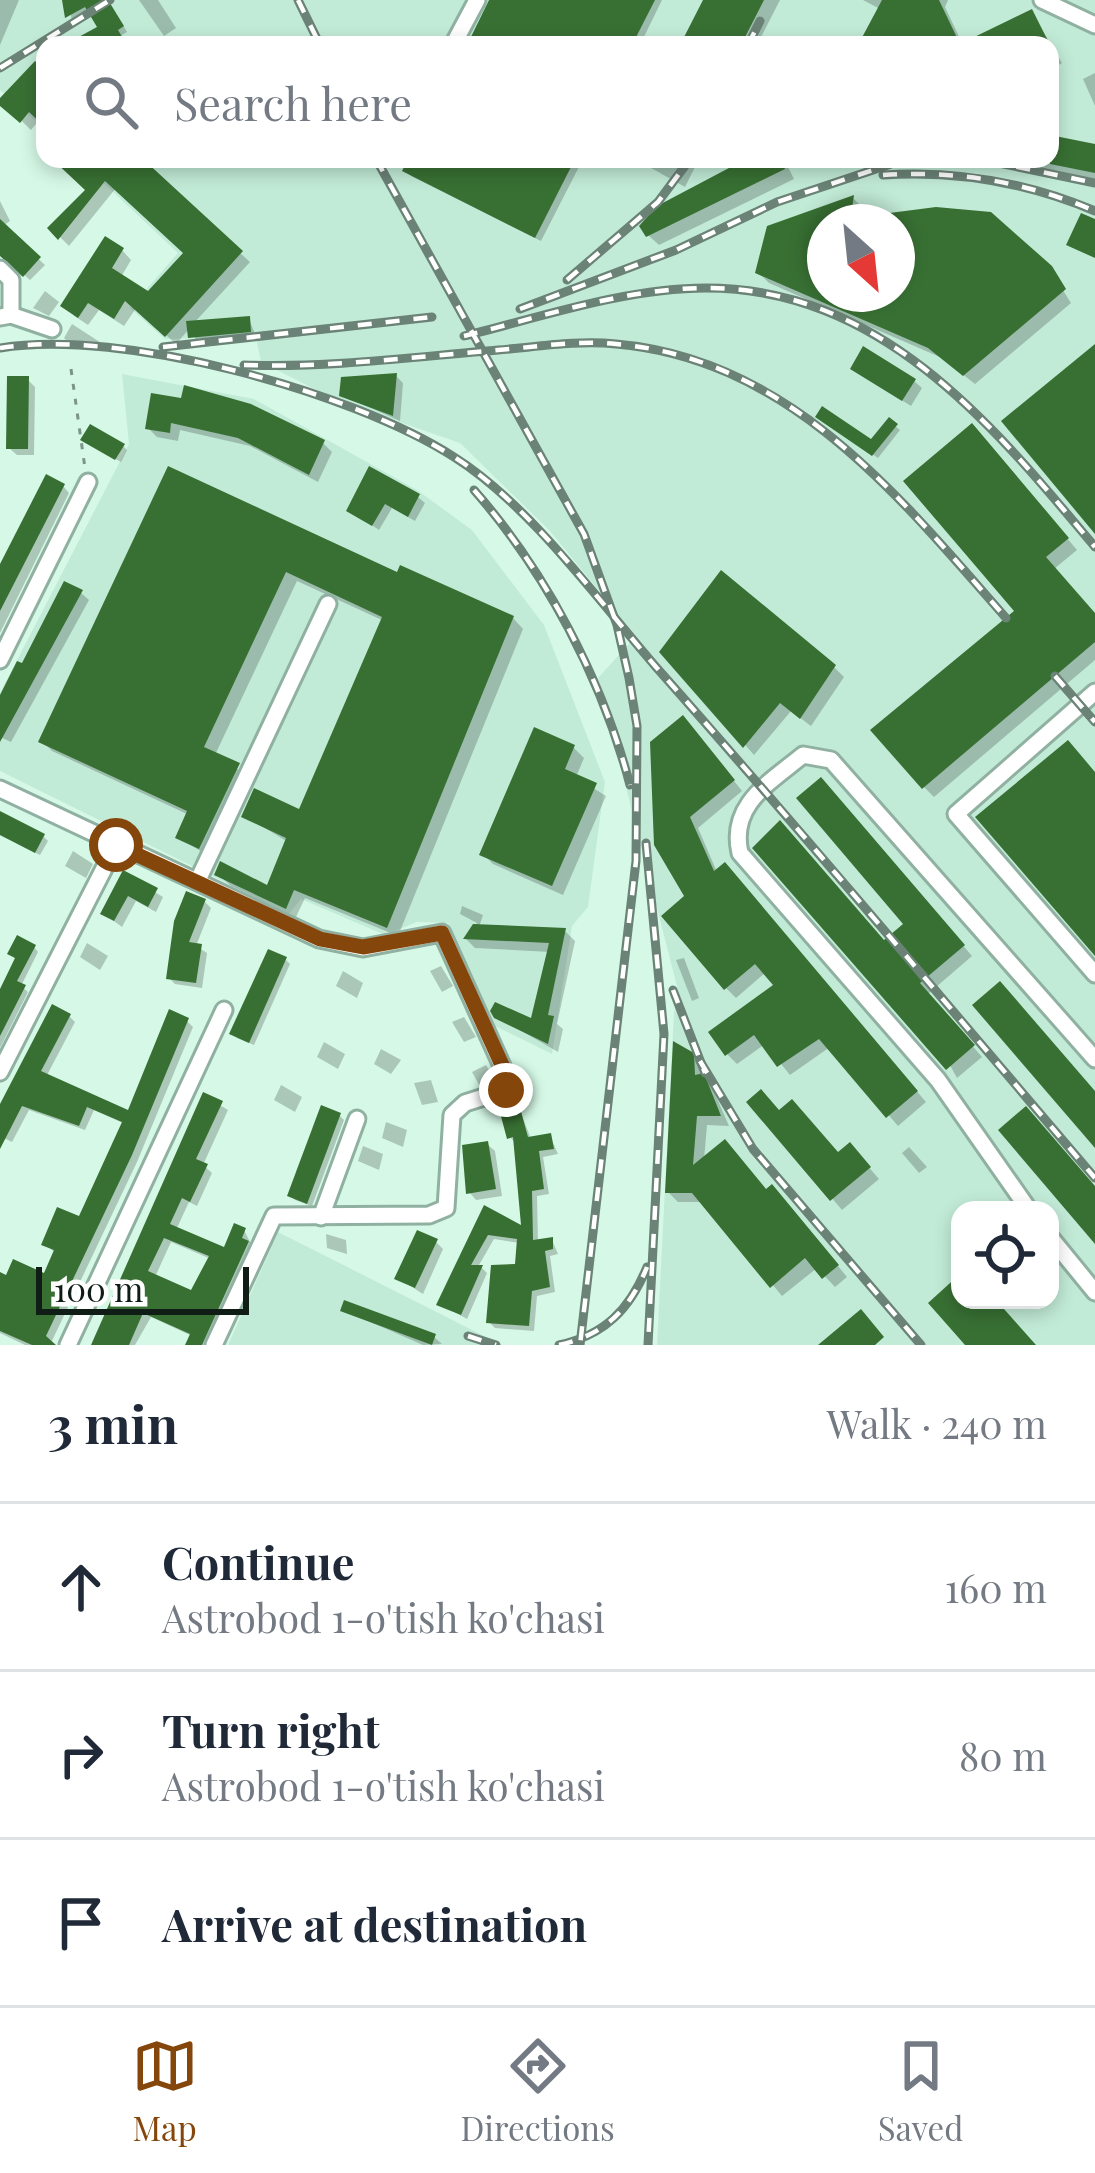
<!DOCTYPE html>
<html lang="en">
<head>
<meta charset="utf-8">
<style>
	:root { --surface:#fff; --page:#f6f6f7; --text:#1f2937; --muted:#747a83; --line:#e0e1e3; --accent:#85460b }
	body { margin:0; font-family:"Playfair Display",serif; background:var(--page); color:var(--text) }
	.controls { position:absolute; right:36px; bottom:36px; display:grid; overflow:hidden; border-radius:24px; box-shadow:0 6px 18px #0003 }
	.controls button { width:108px; height:108px; display:grid; place-items:center; padding:0; border:0; border-bottom:3px solid var(--line); background:var(--surface); color:var(--text); font:60px sans-serif }
	.compass { position:absolute; left:807px; top:204px; width:108px; height:108px; border-radius:50%; background:var(--surface); box-shadow:0 6px 18px #0003; rotate:153deg }
	.scale { position:absolute; left:36px; bottom:30px; width:213px; box-sizing:border-box; padding-left:12px; border:6px solid #101d17; border-top:0; font-size:33px; line-height:42px; white-space:nowrap; color:#101d17; -webkit-text-stroke:9px #fff; paint-order:stroke }
	.stop { position:absolute; width:36px; height:36px; margin:-27px; border:9px solid #85460b; border-radius:50%; background:#fff }
	.stop.end { background:#85460b; border-color:#fff; box-shadow:0 3px 12px #0008 }
	.list { margin:0; padding:0; list-style:none }
	h2 { display:flex; justify-content:space-between; align-items:center; height:156px; margin:0; padding:0 48px; font-size:51px }
	h2 small { font-size:39px; font-weight:400; color:var(--muted) }
	.list li { display:grid; grid-template-columns:78px 1fr auto; gap:36px; align-items:center; box-sizing:border-box; height:168px; padding:0 48px; border-top:3px solid var(--line) }
	.list b { display:block; font-size:45px; white-space:nowrap }
	.list p { margin:0; font-size:39px; white-space:nowrap; color:var(--muted) }
	.list em { font-size:39px; font-style:normal; color:var(--muted) }
	.icon { flex:none; width:66px; height:66px; fill:none; stroke:currentColor; stroke-width:2; stroke-linecap:round; stroke-linejoin:round }
	.map { position:relative; flex:none; width:1095px; height:1345px; overflow:hidden }
	.search { position:absolute; background:var(--surface); box-shadow:0 6px 18px #0003; left:36px; right:36px; top:36px; height:132px; display:flex; align-items:center; gap:30px; box-sizing:border-box; padding:0 42px; border-radius:24px; color:var(--muted); font-size:45px }
	.sheet { height:660px; background:var(--surface) }
	nav { display:flex; justify-content:space-around; align-items:center; box-sizing:border-box; height:168px; border-top:3px solid var(--line); background:var(--surface); font-size:33px; color:var(--muted) }
	nav a { display:grid; justify-items:center; gap:6px }
	nav .on { color:var(--accent) }
	.map>svg:first-child { display:block }
</style>
</head>
<body>
<div class="map">
<svg width="1095" height="1345" viewBox="0 0 1095 1345">
	<rect width="100%" height="100%" fill="#d6f9e7"/>
	<!-- built -->
	<g fill="#c2ebd7" fill-rule="evenodd">
		<path d="M0,0H1095V1345H657L674,1012L680,998L598,678L636,636L549,530L460,443L336,400L261,362L256,337L165,339L130,308L178,253L78,159H1050V45H45V129L0,90ZM825,222H897V294H825ZM960,1210H1050V1300H960Z"/>
		<path d="M122,374L254,399L417,490L472,530L544,625L605,782L588,907L572,926L552,1054L487,1022L448,923L417,922L385,935L301,899L289,914L0,771V693L129,444Z"/>
		<path d="M278,1232L502,1345H228Z"/>
	</g>
	<!-- shadow -->
	<g fill="#0003" fill-rule="evenodd">
		<path d="M0,0H19L0,45Z"/>
		<path d="M68,0H108L127,32L120,36L126,45H71L101,28L91,10L72,21Z"/>
		<path d="M139,0H158L176,28L164,36Z"/>
		<path d="M492,0H662L640,45H469Z"/>
		<path d="M706,0H780L757,45H683Z"/>
		<path d="M863,0H948L945,7L963,45H860L880,9Z"/>
		<path d="M1032,13L1062,63L1050,70V45H966Z"/>
		<path d="M1095,73V106L1083,79Z"/>
		<path d="M45,74V124L40,119L31,130L0,100Z"/>
		<path d="M1050,138L1095,147V179L1000,159H1050Z"/>
		<path d="M56,159H138L250,262L194,323L249,319L257,339L198,344L190,328L176,344L136,308L124,326L99,310L88,325L73,315L122,250L131,260L121,277L148,295L187,253L116,188L69,246L51,228L89,191Z"/>
		<path d="M411,159H583L541,241L411,176L406,171Z"/>
		<path d="M635,159H699L685,187Z"/>
		<path d="M758,159H784L794,179L659,245L648,235Z"/>
		<path d="M838,159H867L851,166Z"/>
		<path d="M853,198L863,208L861,219L936,210L1049,268L1071,303L975,384L942,358L769,283L758,272ZM825,222H897V294H825Z"/>
		<path d="M0,201L10,221L3,226L45,265L30,280L0,253Z"/>
		<path d="M45,291L59,302L49,316L33,308Z"/>
		<path d="M72,324L106,346L107,347L68,342L64,338Z"/>
		<path d="M861,375L914,381L922,388L911,406Z"/>
		<path d="M396,376L403,383L400,421L342,395Z"/>
		<path d="M27,379L35,387L34,455H17L9,448Z"/>
		<path d="M153,396L323,443L332,452L318,482L250,446L180,430L178,441L157,437L148,428Z"/>
		<path d="M823,421L872,443L889,421L900,430L878,458Z"/>
		<path d="M982,437L1077,550L1054,569L1095,616V660L934,797L924,787L1018,611Z"/>
		<path d="M88,444L123,446L127,450L121,462Z"/>
		<path d="M169,470L399,576L513,618L523,629L398,936L305,898L296,917L231,886L220,876L268,889L288,842L245,816L300,813L384,621L297,581L215,755L248,776L210,857L178,837L189,815L52,751L42,741Z"/>
		<path d="M63,486L69,493L0,633V570Z"/>
		<path d="M418,497L425,503L415,521L392,508L379,530L350,510Z"/>
		<path d="M81,593L89,600L11,742L0,737V701Z"/>
		<path d="M663,652L834,667L844,677L811,726L791,711L754,755Z"/>
		<path d="M693,729L742,791L698,828L717,872L734,876L926,1102L898,1126L830,1047L790,1075L765,1044L737,1064L727,1054L778,986L766,972L736,998L726,988L688,897L657,844Z"/>
		<path d="M573,747L584,758L576,777L606,796L563,895L493,864L483,854Z"/>
		<path d="M830,790L972,956L928,994L982,1057L957,1078L884,944L907,924Z"/>
		<path d="M0,815L44,837L48,841L40,855L0,835Z"/>
		<path d="M73,851L93,864L86,878L65,866Z"/>
		<path d="M125,874L163,897L156,912L136,901L122,927L103,913Z"/>
		<path d="M205,902L211,908L196,946L207,953L202,988L175,984L169,978Z"/>
		<path d="M462,906L483,915L479,927L565,931L575,941L557,1024L563,1029L558,1052L497,1017L533,1022L550,952L475,948L466,939L477,923L460,914Z"/>
		<path d="M87,943L108,956L100,970L80,957Z"/>
		<path d="M34,947L38,952L21,986L28,992L0,1048V995L15,958L11,954Z"/>
		<path d="M684,958L699,998L692,1001L676,960Z"/>
		<path d="M286,960L290,964L254,1045L237,1038L233,1034Z"/>
		<path d="M441,966L453,986L442,992L430,971Z"/>
		<path d="M343,971L363,983L357,998L336,986Z"/>
		<path d="M69,1016L75,1022L46,1077L129,1114L187,1021L193,1027L137,1162L50,1345H25L0,1333V1275L45,1277L56,1253L44,1244L80,1220L125,1124L94,1110L85,1130L29,1110L12,1142L0,1136V1110Z"/>
		<path d="M464,1017L476,1037L464,1042L452,1022Z"/>
		<path d="M324,1042L345,1054L338,1069L317,1057Z"/>
		<path d="M381,1049L401,1060L391,1074L374,1064Z"/>
		<path d="M692,1055L703,1066L729,1126L707,1125L704,1160L783,1198L847,1277L835,1287L817,1268L782,1296L704,1202H678L668,1192Z"/>
		<path d="M486,1065L497,1085L482,1090L472,1072Z"/>
		<path d="M431,1080L438,1102L422,1105L414,1083Z"/>
		<path d="M281,1085L302,1097L295,1112L274,1100Z"/>
		<path d="M205,1096L228,1110L203,1165L212,1173L197,1206L189,1202L176,1230L226,1251L244,1230L254,1250L210,1345H189L192,1336L151,1317L135,1345H95ZM171,1242L211,1259L193,1294L155,1277Z"/>
		<path d="M516,1100L531,1139L550,1136L558,1154L543,1157L549,1194L537,1196L538,1243L552,1240L558,1254L550,1256L555,1292L537,1296L534,1331L495,1328L489,1322L518,1267L520,1243L494,1239L479,1265L487,1273L467,1319L440,1304L486,1209L524,1231L517,1145L510,1137Z"/>
		<path d="M750,1102L838,1156L860,1157L879,1179L842,1210Z"/>
		<path d="M339,1115L344,1120L312,1206L295,1200L291,1196Z"/>
		<path d="M386,1122L407,1130L403,1147L382,1138Z"/>
		<path d="M487,1144L495,1151L502,1196L476,1200L469,1192Z"/>
		<path d="M363,1146L383,1154L379,1170L358,1161Z"/>
		<path d="M909,1147L927,1167L919,1173L902,1153Z"/>
		<path d="M326,1234L346,1240L347,1254L327,1248Z"/>
		<path d="M436,1242L443,1249L423,1294L398,1278Z"/>
		<path d="M343,1310L434,1337L442,1344L423,1345Z"/>
	</g>
	<!-- building -->
	<g fill="#387033" fill-rule="evenodd">
		<path d="M62,0H108L124,26L118,30L127,45H64L97,27L85,7L65,18Z"/>
		<path d="M489,0H655L632,45H467Z"/>
		<path d="M703,0H764L741,45H680Z"/>
		<path d="M882,0H939L960,44L1032,9L1050,45H858Z"/>
		<path d="M35,61L45,70V127L29,112L20,123L0,106V98Z"/>
		<path d="M1050,135L1095,144V173L1050,164Z"/>
		<path d="M52,159H143L243,251L165,337L125,301L114,319L88,303L78,318L60,306L105,236L124,248L112,268L148,291L183,253L105,181L58,240L47,228L85,190Z"/>
		<path d="M408,159H575L535,238L402,171Z"/>
		<path d="M746,159H781L785,169L646,237L639,226L657,206Z"/>
		<path d="M854,195L850,222H825V294H897V222H875L874,215L936,207L991,212L1052,266L1066,289L963,376L928,348L755,273L767,226Z"/>
		<path d="M1081,213L1095,219V258L1066,245Z"/>
		<path d="M0,219L41,257L23,277L0,256Z"/>
		<path d="M250,316L251,332L188,338L186,321Z"/>
		<path d="M1095,344V534L1001,421Z"/>
		<path d="M863,346L916,379L902,401L850,369Z"/>
		<path d="M397,373L393,416L339,396L341,377Z"/>
		<path d="M7,376H29L28,449H6Z"/>
		<path d="M184,385L251,404L325,440L309,475L238,438L171,423L170,433L145,429L151,393L181,398Z"/>
		<path d="M822,406L871,439L889,417L898,424L872,456L815,417Z"/>
		<path d="M972,423L1069,538L1046,557L1095,613V642L922,789L870,730L1014,611L903,481Z"/>
		<path d="M90,424L125,444L115,460L80,440Z"/>
		<path d="M168,466L397,572L400,565L514,616L387,928L294,890L286,909L214,875L220,861L267,885L286,838L241,817L254,788L299,809L382,617L286,572L204,747L240,763L199,849L175,838L187,811L38,742Z"/>
		<path d="M369,466L420,494L408,517L385,504L372,526L346,511Z"/>
		<path d="M46,474L65,484L0,611V564Z"/>
		<path d="M721,570L836,665L800,719L780,703L743,748L659,652Z"/>
		<path d="M64,581L83,590L0,742V695L17,661L22,663Z"/>
		<path d="M683,715L735,780L690,817L714,871L725,862L918,1091L886,1118L819,1039L777,1067L754,1035L725,1056L708,1032L773,985L755,964L724,990L661,916L684,896L654,845L650,742Z"/>
		<path d="M534,727L575,745L565,769L597,783L552,886L479,855Z"/>
		<path d="M1068,740L1095,772V956L975,817Z"/>
		<path d="M821,777L965,945L920,983L975,1045L946,1070L752,848L780,820L884,940L903,924L796,798Z"/>
		<path d="M0,811L45,834L35,853L0,835Z"/>
		<path d="M123,870L158,888L148,907L128,896L114,921L100,914Z"/>
		<path d="M186,891L206,899L189,942L202,944L196,983L166,979L174,921Z"/>
		<path d="M473,924L566,928L548,1015L554,1016L548,1044L494,1018L490,1011L495,1002L531,1018L549,943L463,939Z"/>
		<path d="M17,935L36,945L17,981L26,985L0,1036V989L15,958L7,954Z"/>
		<path d="M268,949L287,957L249,1043L229,1034Z"/>
		<path d="M1000,981L1095,1091V1148L972,1005Z"/>
		<path d="M52,1004L71,1014L41,1071L128,1110L169,1009L189,1018L132,1155L46,1336L56,1345H32L0,1331V1272L6,1275L13,1259L44,1273L54,1250L41,1245L57,1207L79,1216L122,1122L87,1107L79,1126L22,1106L0,1149V1104Z"/>
		<path d="M673,1041L694,1053L695,1075L704,1073L721,1116H697L693,1165L725,1139L766,1189L772,1184L839,1265L822,1279L805,1258L770,1288L692,1193H665Z"/>
		<path d="M761,1089L779,1110L792,1099L838,1152L850,1142L871,1167L830,1201L746,1102Z"/>
		<path d="M203,1092L223,1101L196,1159L208,1164L190,1202L182,1198L170,1224L224,1247L234,1223L246,1228L242,1238L249,1241L202,1345H185L190,1334L143,1313L129,1345H91ZM164,1238L209,1256L191,1290L148,1271Z"/>
		<path d="M517,1097L528,1137L551,1133L554,1149L539,1151L544,1189L532,1191L533,1240L553,1237V1249L545,1251L550,1287L532,1291L529,1326L486,1323L491,1265L515,1264L517,1239L488,1235L471,1265H483L461,1315L436,1305L484,1205L521,1225L513,1137L507,1139L498,1105Z"/>
		<path d="M321,1105L341,1113L307,1204L287,1196Z"/>
		<path d="M1026,1106L1095,1186V1244L998,1130Z"/>
		<path d="M488,1141L496,1189L466,1194L462,1145Z"/>
		<path d="M417,1230L438,1239L415,1288L394,1279Z"/>
		<path d="M960,1274V1300H996L1036,1345H965L928,1303Z"/>
		<path d="M344,1300L436,1334L432,1345L340,1311Z"/>
		<path d="M861,1309L884,1337L875,1345H818Z"/>
	</g>
	<g fill="none" stroke-linecap="round" stroke-linejoin="round">
		<!-- minor casing -->
		<g stroke="#90b1a1" stroke-width="21">
			<g id="minor">
				<path d="M1042,0L1095,25"/>
				<path d="M453,45L477,0"/>
				<path d="M0,269L11,280V315"/>
				<path d="M0,317L11,315L52,329"/>
				<path d="M0,660L88,482"/>
				<path d="M1095,692L956,814L1095,974"/>
				<path d="M0,789L319,939L363,948L442,933L507,1077L506,1090L465,1103L452,1115L446,1208L429,1215L274,1216L214,1345"/>
				<path d="M198,880L328,604"/>
				<path d="M0,1072L116,845"/>
				<path d="M1029,1210L938,1080L740,853C729,805 769,783 803,755L831,760L1095,1059"/>
				<path d="M321,1217L357,1119"/>
				<path d="M1050,1237L1095,1292"/>
				<path d="M68,1345L224,1010"/>
			</g>
		</g>
		<!-- path -->
		<path stroke="#7c9588" stroke-width="3" stroke-dasharray="6 9" stroke-linecap="butt" d="M71,369L85,468"/>
		<!-- minor -->
		<use href="#minor" stroke="#fff" stroke-width="15"/>
		<!-- rail casing -->
		<g stroke="#6b8276" stroke-width="9">
			<g id="rail">
				<path d="M298,0L320,45"/>
				<path d="M748,45L760,21"/>
				<path d="M0,68L110,0"/>
				<path d="M376,159L584,534L617,625L629,678L637,726L636,861L580,1345"/>
				<path d="M989,161L1095,183"/>
				<path d="M883,175C957,170 1026,182 1095,211"/>
				<path d="M567,280L658,202L690,159"/>
				<path d="M520,309L676,250L777,202L906,159"/>
				<path d="M464,336C541,317 626,288 706,288C882,288 993,425 1095,547"/>
				<path d="M163,347L432,317"/>
				<path d="M0,348C121,328 351,391 454,457C529,504 598,600 656,667C805,835 949,1007 1095,1178"/>
				<path d="M244,365C329,368 413,357 498,350C536,347 577,340 616,344C790,359 899,496 1006,618"/>
				<path d="M474,490C546,572 602,679 630,785"/>
				<path d="M1055,676L1095,722"/>
				<path d="M646,843L664,1034L648,1345"/>
				<path d="M673,990L705,1073"/>
				<path d="M700,1061L753,1149L921,1345"/>
				<path d="M468,1336L496,1345"/>
				<path d="M559,1345C605,1335 630,1309 647,1267"/>
			</g>
		</g>
		<!-- rail -->
		<use href="#rail" stroke="#fff" stroke-width="4.5" stroke-dasharray="14" stroke-linecap="butt"/>
	</g>
	<g fill="none" stroke-linecap="round" stroke-linejoin="round">
		<!-- route -->
		<path stroke="#85460b" stroke-width="15" d="M116,845L320,939L363,947L442,933L507,1076L506,1090"/>
	</g>
</svg>
<div class="controls">
<button><svg class="icon" aria-label="locate" viewBox="0 0 24 24"><circle cx="12" cy="12" r="6"/><path d="M12 2v4M12 18v4M2 12h4M18 12h4"/></svg></button>
</div>
<svg class="compass" viewBox="-18 -18 36 36"><path d="M0-13l5 13h-10z" fill="#e53935"/><path d="M0 13l5-13h-10z" fill="#747a83"/></svg>
<div class="scale">100 m</div>
<div class="stop" style="left:116px;top:845px"></div>
<div class="stop end" style="left:506px;top:1090px"></div>
<div class="search"><svg class="icon" aria-label="search" viewBox="0 0 24 24"><circle cx="10" cy="10" r="6"/><path d="M15 15l6 6"/></svg>Search here</div>
</div>
<section class="sheet">
<h2>3 min<small>Walk · 240 m</small></h2>
<ul class="list">
<li><svg class="icon" aria-label="ahead" viewBox="0 0 24 24"><path d="M12 20V5M6 11l6-6 6 6"/></svg><div><b>Continue</b><p>Astrobod 1-o'tish ko'chasi</p></div><em>160 m</em></li>
<li><svg class="icon" aria-label="right" viewBox="0 0 24 24"><path d="M7 20v-9h11M14 6l5 5-5 5"/></svg><div><b>Turn right</b><p>Astrobod 1-o'tish ko'chasi</p></div><em>80 m</em></li>
<li><svg class="icon" aria-label="arrive" viewBox="0 0 24 24"><path d="M6 21V4h12l-3 4 3 4H6"/></svg><div><b>Arrive at destination</b></div></li>
</ul>
</section>
<nav>
<a class="on"><svg class="icon" aria-label="map" viewBox="0 0 24 24"><path d="M3 6l6-2 6 2 6-2v14l-6 2-6-2-6 2zM9 4v14M15 6v14"/></svg>Map</a>
<a><svg class="icon" aria-label="directions" viewBox="0 0 24 24"><path d="M12 3l9 9-9 9-9-9zM9 14v-3h6M13 9l2 2-2 2"/></svg>Directions</a>
<a><svg class="icon" aria-label="saved" viewBox="0 0 24 24"><path d="M7 4h10v16l-5-4-5 4z"/></svg>Saved</a>
</nav>
</body>
</html>
